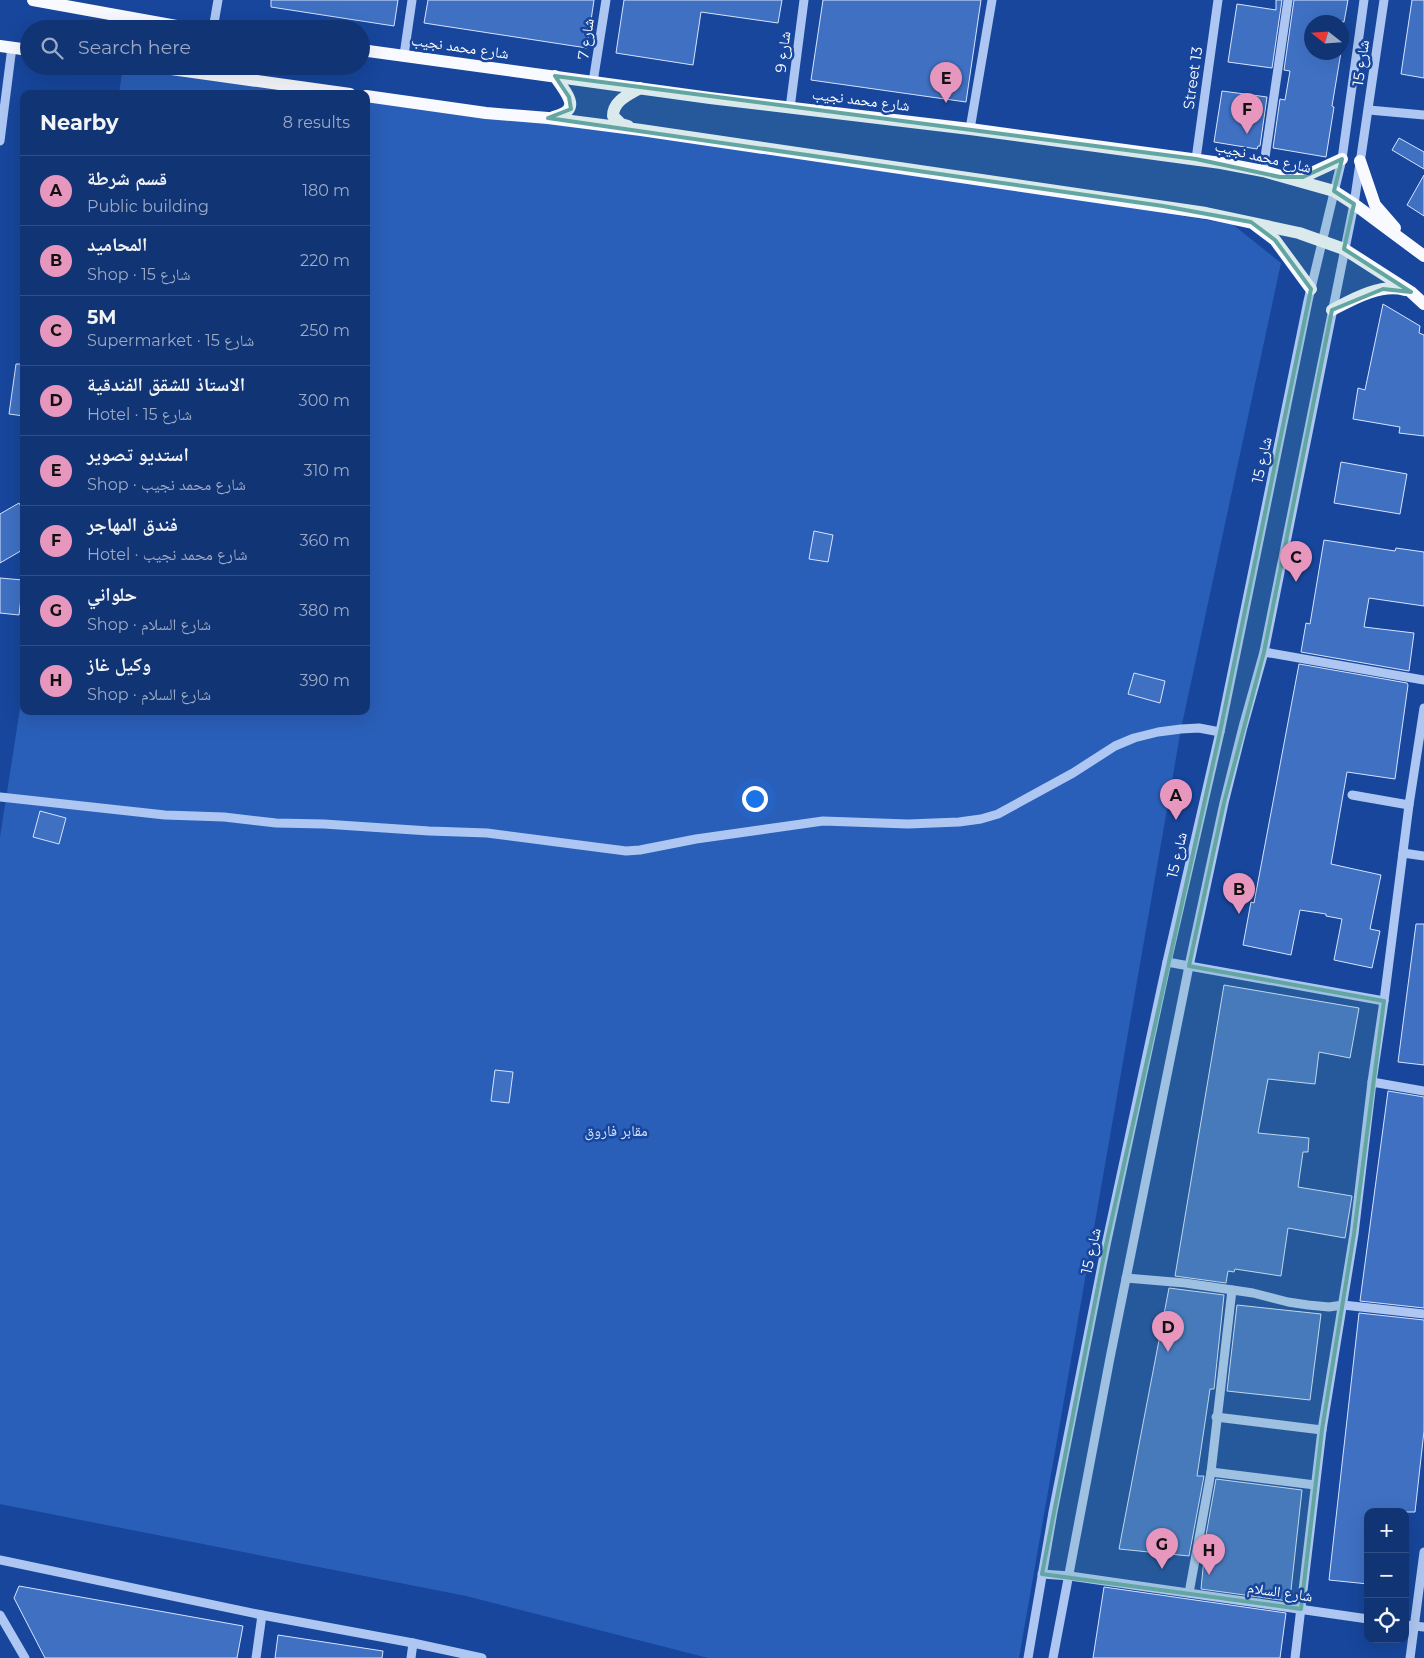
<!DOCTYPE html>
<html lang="en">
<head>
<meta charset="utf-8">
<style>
	:root { --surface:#113475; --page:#1a3c7a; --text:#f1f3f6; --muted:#9caac5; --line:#304f87; --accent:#e797bd }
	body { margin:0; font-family:Montserrat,"Noto Naskh Arabic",sans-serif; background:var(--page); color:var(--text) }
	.controls { position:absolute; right:15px; bottom:15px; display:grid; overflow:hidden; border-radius:10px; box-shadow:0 5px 20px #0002 }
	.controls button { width:45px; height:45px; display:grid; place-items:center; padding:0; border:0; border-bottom:1px solid var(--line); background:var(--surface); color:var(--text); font:25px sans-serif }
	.compass { position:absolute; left:1304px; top:15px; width:45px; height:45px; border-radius:50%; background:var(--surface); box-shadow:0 5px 20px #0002; rotate:287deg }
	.you { position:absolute; left:754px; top:798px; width:18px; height:18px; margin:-12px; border:4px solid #fff; border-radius:50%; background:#1a73e8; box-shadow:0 0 0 8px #1a73e833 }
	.badge { display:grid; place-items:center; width:32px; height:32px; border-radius:50%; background:var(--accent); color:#111; font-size:16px; font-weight:700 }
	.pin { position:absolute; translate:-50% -41px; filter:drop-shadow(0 1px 2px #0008) }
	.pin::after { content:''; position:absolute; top:26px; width:18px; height:15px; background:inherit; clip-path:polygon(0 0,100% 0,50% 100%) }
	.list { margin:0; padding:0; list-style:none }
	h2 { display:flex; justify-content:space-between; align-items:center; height:65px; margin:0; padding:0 20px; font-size:21px }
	h2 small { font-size:16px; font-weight:400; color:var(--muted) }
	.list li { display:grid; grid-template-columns:32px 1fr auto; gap:15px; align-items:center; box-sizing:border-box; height:70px; padding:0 20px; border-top:1px solid var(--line) }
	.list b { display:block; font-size:19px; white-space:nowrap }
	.list p { margin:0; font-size:16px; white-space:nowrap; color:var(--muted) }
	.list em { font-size:16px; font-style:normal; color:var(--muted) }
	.icon { flex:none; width:28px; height:28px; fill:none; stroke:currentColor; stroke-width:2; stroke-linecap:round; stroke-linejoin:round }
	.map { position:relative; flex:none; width:1424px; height:1658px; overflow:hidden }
	.search { position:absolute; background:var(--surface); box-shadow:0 5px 20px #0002; left:20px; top:20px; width:350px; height:55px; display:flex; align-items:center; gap:12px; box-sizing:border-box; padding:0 18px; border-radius:28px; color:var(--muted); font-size:19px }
	.panel { position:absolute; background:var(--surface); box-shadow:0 5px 20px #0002; left:20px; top:90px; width:350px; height:625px; border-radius:10px }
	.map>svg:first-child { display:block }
</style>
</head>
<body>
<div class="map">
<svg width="1424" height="1658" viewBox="0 0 1424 1658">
	<rect width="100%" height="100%" fill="#17469c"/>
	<!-- green -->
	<g fill="#2a5fb9">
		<path d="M123,66H145L355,94H119Z"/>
		<path d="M366,95L679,136L1232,224L1281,263L1181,729L1019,1658H708L466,1596L0,1504V837L24,683V711H366Z"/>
	</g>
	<!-- building -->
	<g fill="#3f70c2" stroke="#d5e4fd">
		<path d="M271,0H398L394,26L271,7Z"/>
		<path d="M428,0H594L587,48L424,23Z"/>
		<path d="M624,0H782L778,23L701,12L693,65L616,53Z"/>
		<path d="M823,0H981L966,102L811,80Z"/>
		<path d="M1276,0H1282L1272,68L1228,62L1237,4L1276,10Z"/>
		<path d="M1294,0H1348L1344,22H1312V52H1341L1332,106L1334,107L1326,157L1273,148L1280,99L1285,100L1290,71L1284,70Z"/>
		<path d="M1412,0H1424V78L1401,74Z"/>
		<path d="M1222,91L1267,97L1260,146H1258L1257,149L1214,142Z"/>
		<path d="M1399,138L1424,152V169L1392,150Z"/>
		<path d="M1424,175V216L1407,205Z"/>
		<path d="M1383,304L1420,326L1419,333L1424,335V436L1399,433L1400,427L1353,419L1358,388L1365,390Z"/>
		<path d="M16,364H24V416L9,414Z"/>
		<path d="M1341,462L1407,474L1400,514L1334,503Z"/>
		<path d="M19,503L24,511V549L0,563V514Z"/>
		<path d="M814,531L833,535L828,562L809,559Z"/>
		<path d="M1324,540L1395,551L1396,548L1424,552V606L1369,598L1364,627L1414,633L1409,671L1301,652L1306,623L1310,624Z"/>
		<path d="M0,578L23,580L19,615L0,613Z"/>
		<path d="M1299,664L1407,683L1408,685L1395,779L1347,772L1331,864L1381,875L1370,929L1380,931L1372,968L1334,960L1342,919L1326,916V914L1300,910L1291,955L1243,945L1251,902L1254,903Z"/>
		<path d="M1134,673L1165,681L1160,703L1128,694Z"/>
		<path d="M40,811L66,818L59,844L33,837Z"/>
		<path d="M1416,924H1424V1065L1398,1062Z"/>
		<path d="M1224,985L1359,1008L1350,1058L1319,1052L1315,1084L1268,1079L1258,1133L1309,1138L1308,1152H1303L1298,1187L1352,1196L1345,1238L1288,1228L1281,1276L1235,1269L1234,1272L1228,1271L1226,1283L1175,1276Z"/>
		<path d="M495,1070L513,1072L509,1103L491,1101Z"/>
		<path d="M1388,1091L1424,1097V1308L1360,1301Z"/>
		<path d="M1169,1288L1224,1295L1214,1389H1210L1197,1476H1204L1189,1556L1119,1549Z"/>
		<path d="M1237,1305L1321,1314L1310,1400L1227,1391Z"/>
		<path d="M1359,1313L1424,1320V1431L1415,1512H1368V1584L1329,1580Z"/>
		<path d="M1216,1479L1302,1490L1291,1590H1289L1288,1601L1201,1589L1204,1558H1202Z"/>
		<path d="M19,1586L243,1626L237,1658H45L14,1598Z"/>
		<path d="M1104,1587L1286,1613L1280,1658H1093Z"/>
		<path d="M278,1635L383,1651L382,1658H275Z"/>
	</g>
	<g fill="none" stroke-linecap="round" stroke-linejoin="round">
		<!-- minor -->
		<g stroke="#adc7f2" stroke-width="9">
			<path d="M213,29L218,0"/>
			<path d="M404,55L412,0"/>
			<path d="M593,82L606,0"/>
			<path d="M790,108L804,0"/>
			<path d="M1369,110L1424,115"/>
			<path d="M970,129L992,0"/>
			<path d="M0,141L12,47"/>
			<path d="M1196,159L1218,0"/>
			<path d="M1263,171L1288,0"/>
			<path d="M1264,652L1424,680"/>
			<path d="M1352,795L1409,805"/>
			<path d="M0,797L165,815L224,817L276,823L324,824L429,831L487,833L626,851L640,850L696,839L823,821L908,824L959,822L981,819L998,814L1073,773L1115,746L1134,738L1158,732L1181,729L1199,728L1220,732"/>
			<path d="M1403,853L1424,856"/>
			<path d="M1167,962L1384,1001"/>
			<path d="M1372,1082L1424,1091"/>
			<path d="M1126,1278L1185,1283L1253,1293L1288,1302L1308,1305L1329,1307L1343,1305L1424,1314"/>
			<path d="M1216,1417L1322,1430"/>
			<path d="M1211,1472L1315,1485"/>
			<path d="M0,1560L262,1615L413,1643L482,1658"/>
			<path d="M1042,1574L1070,1576L1368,1619"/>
			<path d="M1189,1593L1211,1472L1232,1290"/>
			<path d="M0,1615L25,1658"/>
			<path d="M1405,1625L1424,1627"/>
			<path d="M256,1658L262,1615"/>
			<path d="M411,1658L413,1643"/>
			<path d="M1028,1658L1053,1512L1106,1245L1167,962L1220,732L1308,301L1342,159L1364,0"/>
			<path d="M1053,1658L1110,1358L1189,966L1224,803L1243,727L1264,652L1354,204L1384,0"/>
			<path d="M1295,1658L1322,1430L1354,1234L1372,1082L1384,1001L1409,805L1424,708"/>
			<path d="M1410,1658L1424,1552"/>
		</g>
		<!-- major -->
		<g stroke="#f8faff" stroke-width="12">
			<path d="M33,0L193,29"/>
			<path d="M0,46L29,50"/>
			<path d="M361,50L710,98L970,129L1221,163L1263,171L1334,191L1354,204L1424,256"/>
			<path d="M150,66L350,94"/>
			<path d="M366,96L486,113L548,118L641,130L1206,213L1299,233L1344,249L1411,292L1424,304"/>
			<path d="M553,117C584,110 566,94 555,76"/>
			<path d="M628,126L621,124L613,116C613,101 628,95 640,88"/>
			<path d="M1360,161L1375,205L1395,228"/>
			<path d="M1291,177H1303L1342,159"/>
			<path d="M1255,225L1275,240L1311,289"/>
			<path d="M1332,310C1353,299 1381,283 1405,290"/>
		</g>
	</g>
	<!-- marked area -->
	<path fill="#63a6a1" fill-opacity="0.2" stroke="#63a6a1" stroke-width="4" stroke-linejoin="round" d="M555,76L1196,159L1280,177H1303L1342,159L1334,191L1354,204L1344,249L1411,292L1383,289L1332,310L1264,652L1224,803L1189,966L1384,1001L1354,1234L1322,1430L1301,1609L1042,1574L1106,1245L1220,732L1311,289L1275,240L1251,222L1163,206L548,118L571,109L569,97Z"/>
	<g text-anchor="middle" stroke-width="5" stroke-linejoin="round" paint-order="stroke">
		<!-- street labels -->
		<g font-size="15" fill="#fff" stroke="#17469c">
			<text transform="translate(586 39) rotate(-82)" y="5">شارع 7</text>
			<text transform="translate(460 47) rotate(8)" y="5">شارع محمد نجيب</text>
			<text transform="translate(783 52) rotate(-83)" y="5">شارع 9</text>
			<text transform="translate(1361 63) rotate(-82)" y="5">شارع 15</text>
			<text transform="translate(1193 78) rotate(-82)" y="5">Street 13</text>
			<text transform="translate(861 100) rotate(7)" y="5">شارع محمد نجيب</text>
			<text transform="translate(1263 157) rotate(13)" y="5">شارع محمد نجيب</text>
			<text transform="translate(1262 460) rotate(-78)" y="5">شارع 15</text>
			<text transform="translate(1177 855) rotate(-77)" y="5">شارع 15</text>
			<text transform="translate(1091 1251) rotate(-78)" y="5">شارع 15</text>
			<text transform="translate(1280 1592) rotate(8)" y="5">شارع السلام</text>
		</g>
		<!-- park labels -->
		<g font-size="15" fill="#d5e4fd" stroke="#17469c">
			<text x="616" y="1136">مقابر فاروق</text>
		</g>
	</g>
</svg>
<div class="controls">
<button>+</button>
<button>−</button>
<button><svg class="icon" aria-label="locate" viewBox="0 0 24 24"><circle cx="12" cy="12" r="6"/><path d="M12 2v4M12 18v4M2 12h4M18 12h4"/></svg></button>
</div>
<svg class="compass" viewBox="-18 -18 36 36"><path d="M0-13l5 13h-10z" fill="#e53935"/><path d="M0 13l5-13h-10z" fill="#9caac5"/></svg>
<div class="you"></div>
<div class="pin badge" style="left:1176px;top:820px">A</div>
<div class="pin badge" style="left:1239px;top:914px">B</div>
<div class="pin badge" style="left:1296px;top:582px">C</div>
<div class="pin badge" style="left:1168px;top:1352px">D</div>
<div class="pin badge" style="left:946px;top:103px">E</div>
<div class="pin badge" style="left:1247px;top:134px">F</div>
<div class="pin badge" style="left:1162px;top:1569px">G</div>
<div class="pin badge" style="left:1209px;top:1575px">H</div>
<div class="search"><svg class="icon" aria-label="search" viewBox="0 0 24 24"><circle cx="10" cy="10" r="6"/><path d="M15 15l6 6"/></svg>Search here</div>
<section class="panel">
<h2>Nearby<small>8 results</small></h2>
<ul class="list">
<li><span class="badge">A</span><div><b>قسم شرطة</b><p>Public building</p></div><em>180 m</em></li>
<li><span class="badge">B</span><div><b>المحاميد</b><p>Shop · شارع 15</p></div><em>220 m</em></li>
<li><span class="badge">C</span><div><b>5M</b><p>Supermarket · شارع 15</p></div><em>250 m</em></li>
<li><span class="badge">D</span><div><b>الاستاذ للشقق الفندقية</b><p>Hotel · شارع 15</p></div><em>300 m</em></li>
<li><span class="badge">E</span><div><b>استديو تصوير</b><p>Shop · شارع محمد نجيب</p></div><em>310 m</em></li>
<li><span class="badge">F</span><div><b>فندق المهاجر</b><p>Hotel · شارع محمد نجيب</p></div><em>360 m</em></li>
<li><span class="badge">G</span><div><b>حلواني</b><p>Shop · شارع السلام</p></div><em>380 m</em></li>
<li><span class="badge">H</span><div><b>وكيل غاز</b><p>Shop · شارع السلام</p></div><em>390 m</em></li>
</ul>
</section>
</div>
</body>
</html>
